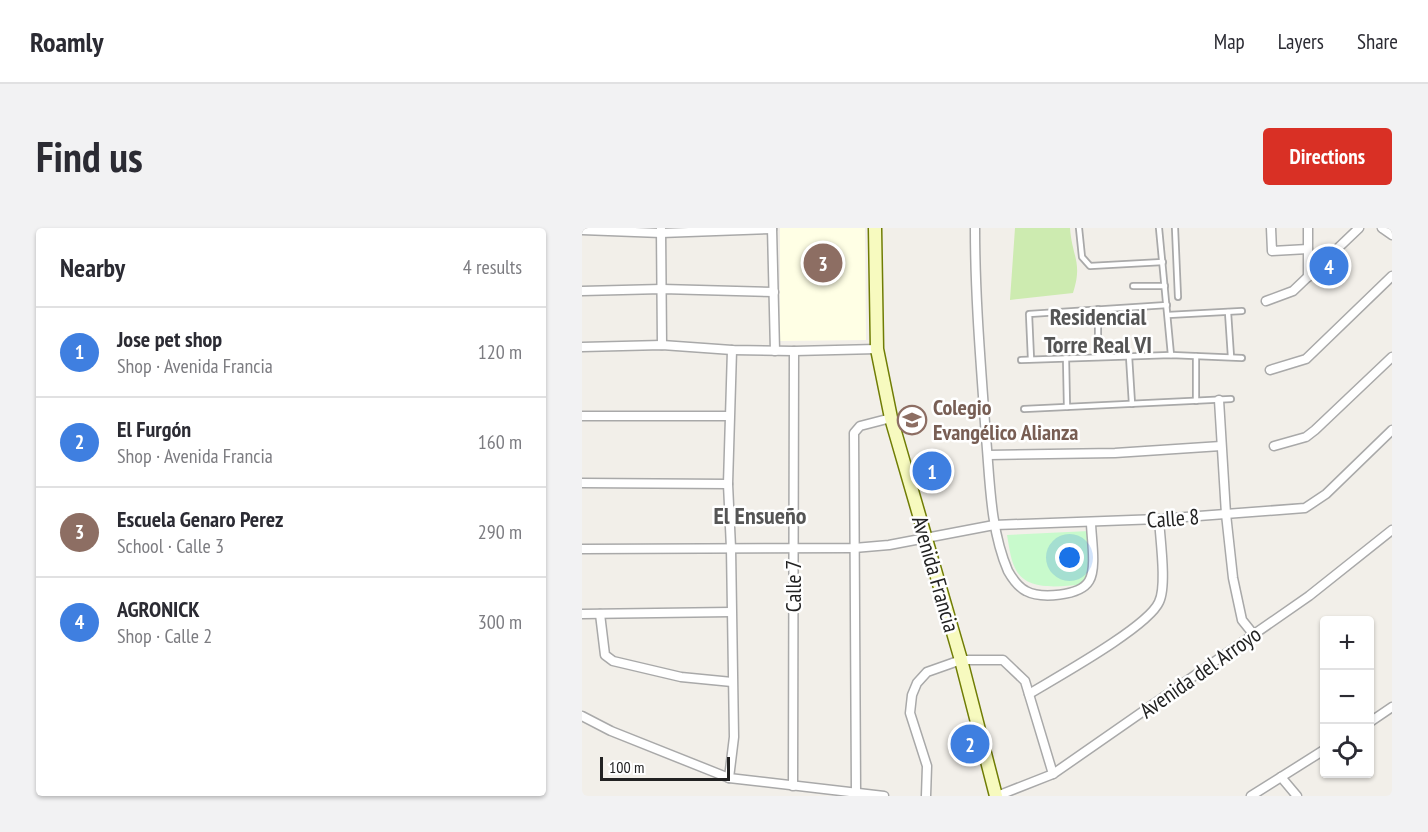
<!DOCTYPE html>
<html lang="en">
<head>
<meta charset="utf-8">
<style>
	:root { --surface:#fff; --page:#f2f2f3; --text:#2b2b33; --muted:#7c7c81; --line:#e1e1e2; --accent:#d93025 }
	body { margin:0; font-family:"PT Sans Narrow",sans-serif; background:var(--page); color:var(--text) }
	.controls { position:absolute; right:18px; bottom:18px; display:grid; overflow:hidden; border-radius:6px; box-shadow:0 2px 4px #0004 }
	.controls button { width:54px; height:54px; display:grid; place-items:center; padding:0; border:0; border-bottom:2px solid var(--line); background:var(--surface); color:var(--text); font:30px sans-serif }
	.scale { position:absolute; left:18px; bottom:15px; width:130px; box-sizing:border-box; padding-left:6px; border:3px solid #222; border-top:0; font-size:16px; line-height:21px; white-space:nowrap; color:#222; -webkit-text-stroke:4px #fff; paint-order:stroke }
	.you { position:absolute; left:488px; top:330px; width:21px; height:21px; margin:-15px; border:4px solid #fff; border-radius:50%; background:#1a73e8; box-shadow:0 0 0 9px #1a73e833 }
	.badge { display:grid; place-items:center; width:39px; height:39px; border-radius:50%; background:var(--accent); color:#fff; font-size:20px; font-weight:700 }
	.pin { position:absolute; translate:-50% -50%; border:3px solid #fff; box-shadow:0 2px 6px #0006 }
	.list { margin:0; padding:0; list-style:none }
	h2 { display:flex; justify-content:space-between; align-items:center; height:78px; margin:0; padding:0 24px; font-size:26px }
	h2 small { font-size:20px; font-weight:400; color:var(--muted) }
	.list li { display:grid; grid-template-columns:39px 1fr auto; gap:18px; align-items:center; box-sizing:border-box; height:90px; padding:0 24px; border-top:2px solid var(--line) }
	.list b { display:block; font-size:22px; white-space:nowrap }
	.list p { margin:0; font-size:20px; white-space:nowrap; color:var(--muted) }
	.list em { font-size:20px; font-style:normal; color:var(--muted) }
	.icon { flex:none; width:33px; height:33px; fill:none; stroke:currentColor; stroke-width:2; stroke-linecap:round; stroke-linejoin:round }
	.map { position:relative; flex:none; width:810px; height:568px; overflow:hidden; border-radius:6px }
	header { display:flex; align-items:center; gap:36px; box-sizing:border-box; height:84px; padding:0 30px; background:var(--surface); border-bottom:2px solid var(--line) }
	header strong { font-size:28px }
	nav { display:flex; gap:33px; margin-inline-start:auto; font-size:21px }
	.intro { display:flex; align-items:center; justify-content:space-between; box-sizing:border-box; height:144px; padding:0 36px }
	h1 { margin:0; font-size:42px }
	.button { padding:15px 27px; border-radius:6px; background:var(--accent); color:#fff; font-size:21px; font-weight:700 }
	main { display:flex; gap:36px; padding:0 36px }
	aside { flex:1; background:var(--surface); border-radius:6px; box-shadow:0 2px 4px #0004 }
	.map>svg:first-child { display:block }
</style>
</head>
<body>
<header>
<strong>Roamly</strong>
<nav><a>Map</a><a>Layers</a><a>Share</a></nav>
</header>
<div class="intro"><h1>Find us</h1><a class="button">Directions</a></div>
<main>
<aside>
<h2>Nearby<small>4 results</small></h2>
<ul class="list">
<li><span class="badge" style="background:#3f7fe0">1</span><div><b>Jose pet shop</b><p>Shop · Avenida Francia</p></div><em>120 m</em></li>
<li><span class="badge" style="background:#3f7fe0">2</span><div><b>El Furgón</b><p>Shop · Avenida Francia</p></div><em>160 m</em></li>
<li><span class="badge" style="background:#8d6e63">3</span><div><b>Escuela Genaro Perez</b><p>School · Calle 3</p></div><em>290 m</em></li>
<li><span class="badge" style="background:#3f7fe0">4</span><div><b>AGRONICK</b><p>Shop · Calle 2</p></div><em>300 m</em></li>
</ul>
</aside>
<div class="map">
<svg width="810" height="568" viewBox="0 0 810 568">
	<rect width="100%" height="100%" fill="#f2efe9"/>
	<!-- education -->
	<path fill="#ffffe5" d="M198,0H283L284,112L198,113Z"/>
	<!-- grass -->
	<path fill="#cdebb0" d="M433,0H488C490,29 501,34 491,65L428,72Z"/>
	<!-- park -->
	<path fill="#c8facc" d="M507,303L512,344L498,357C477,358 444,364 433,340C428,330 427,317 425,307Z"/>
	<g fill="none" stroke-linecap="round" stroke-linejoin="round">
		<!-- service casing -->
		<g stroke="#a9a9a9" stroke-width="8">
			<g id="service">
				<path d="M497,0L500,29L508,38L581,34"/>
				<path d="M577,0L589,127"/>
				<path d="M593,0L596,69"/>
				<path d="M551,58H583"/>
				<path d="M516,81V129"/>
				<path d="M646,84L649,129"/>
				<path d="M586,87L660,83"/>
				<path d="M547,128L550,176"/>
				<path d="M614,128V173"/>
				<path d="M484,130L485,179"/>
				<path d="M449,131L447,86L585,77"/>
				<path d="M439,132L589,127L660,130"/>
				<path d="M442,181L649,171"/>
			</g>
		</g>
		<!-- minor casing -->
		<g stroke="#a9a9a9" stroke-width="11">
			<g id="minor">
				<path d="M190,0L193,123"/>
				<path d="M393,0C393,70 399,139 404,209C408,253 408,301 426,343C430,350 436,359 444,363C459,371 498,368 507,353C515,340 509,309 509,294"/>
				<path d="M689,0L690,23L726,21"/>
				<path d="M726,0V49"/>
				<path d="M800,0L810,7"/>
				<path d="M79,1L80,117"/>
				<path d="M0,2L79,5L190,1"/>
				<path d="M0,63L80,61L192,64"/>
				<path d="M684,73L711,63L777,0"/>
				<path d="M0,119L80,117L150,122L212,123L295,121"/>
				<path d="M688,142L724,131L810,48"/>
				<path d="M637,172L644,286L651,350L660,392L672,407"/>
				<path d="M0,188H147"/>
				<path d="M692,218L724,209L733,202L810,129"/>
				<path d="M406,227L533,225L639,218"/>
				<path d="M0,255L146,256"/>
				<path d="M0,321L272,320L307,317L412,297L577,291L723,280L744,266L810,202"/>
				<path d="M0,386L149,384"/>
				<path d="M18,386L23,427L31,433L99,449L150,454"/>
				<path d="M447,466C475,449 566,399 577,374C585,358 578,310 577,291"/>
				<path d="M0,488L29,503L147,550L302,568"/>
				<path d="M788,494L810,479"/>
				<path d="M699,549L715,568"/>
				<path d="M147,550L152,509L149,320L146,256L150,122"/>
				<path d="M211,558L212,123"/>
				<path d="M274,565L272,205L278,198L309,190"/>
				<path d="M344,568L345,538L328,485L330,467L335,455L345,444L379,432H421L443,453L471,546"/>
				<path d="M415,568L471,546L727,368L810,302"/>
				<path d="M669,568L742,522"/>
			</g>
		</g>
		<!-- secondary casing -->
		<g stroke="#707d05" stroke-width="15">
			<path id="secondary" d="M293,0L295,121L309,190L379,432L414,568"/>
		</g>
		<!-- service -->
		<use href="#service" stroke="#fff" stroke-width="4.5"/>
		<!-- minor -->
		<use href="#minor" stroke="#fff" stroke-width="8"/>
		<!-- secondary -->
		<use href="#secondary" stroke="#f7fabf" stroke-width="12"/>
	</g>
	<!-- icons -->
	<defs>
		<g id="university-ring" transform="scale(1.5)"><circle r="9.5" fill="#fff" stroke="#8d6e63" stroke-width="1.5"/><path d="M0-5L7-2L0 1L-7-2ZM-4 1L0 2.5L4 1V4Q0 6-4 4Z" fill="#8d6e63"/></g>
	</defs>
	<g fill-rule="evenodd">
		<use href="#university-ring" x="330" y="192"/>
	</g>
	<g text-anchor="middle" stroke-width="5" stroke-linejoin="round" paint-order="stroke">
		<!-- education labels -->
		<g font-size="22" font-weight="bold" fill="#785e54" stroke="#fff" text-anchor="start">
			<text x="351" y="187">Colegio<tspan x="351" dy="25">Evangélico Alianza</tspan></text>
		</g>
		<!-- street labels -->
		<g font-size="22" fill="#222" stroke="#fff">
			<text transform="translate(591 290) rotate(-4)" y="8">Calle 8</text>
			<text transform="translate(354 346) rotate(74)" y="8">Avenida Francia</text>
			<text transform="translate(211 358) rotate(-90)" y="8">Calle 7</text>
			<text transform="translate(618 444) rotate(-35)" y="8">Avenida del Arroyo</text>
		</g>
		<!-- neighbourhood labels -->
		<g font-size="24" font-weight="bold" fill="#555" stroke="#fff">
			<text x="516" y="97">Residencial<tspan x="516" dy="28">Torre Real VI</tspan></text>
			<text x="178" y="296">El Ensueño</text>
		</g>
	</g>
</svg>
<div class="controls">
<button>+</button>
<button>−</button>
<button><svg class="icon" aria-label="locate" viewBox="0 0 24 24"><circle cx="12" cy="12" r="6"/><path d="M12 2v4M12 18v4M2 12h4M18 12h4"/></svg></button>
</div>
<div class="scale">100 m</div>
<div class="you"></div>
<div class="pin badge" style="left:350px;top:243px;background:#3f7fe0">1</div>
<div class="pin badge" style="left:388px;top:516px;background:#3f7fe0">2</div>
<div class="pin badge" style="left:241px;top:35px;background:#8d6e63">3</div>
<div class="pin badge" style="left:747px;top:38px;background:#3f7fe0">4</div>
</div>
</main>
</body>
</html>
